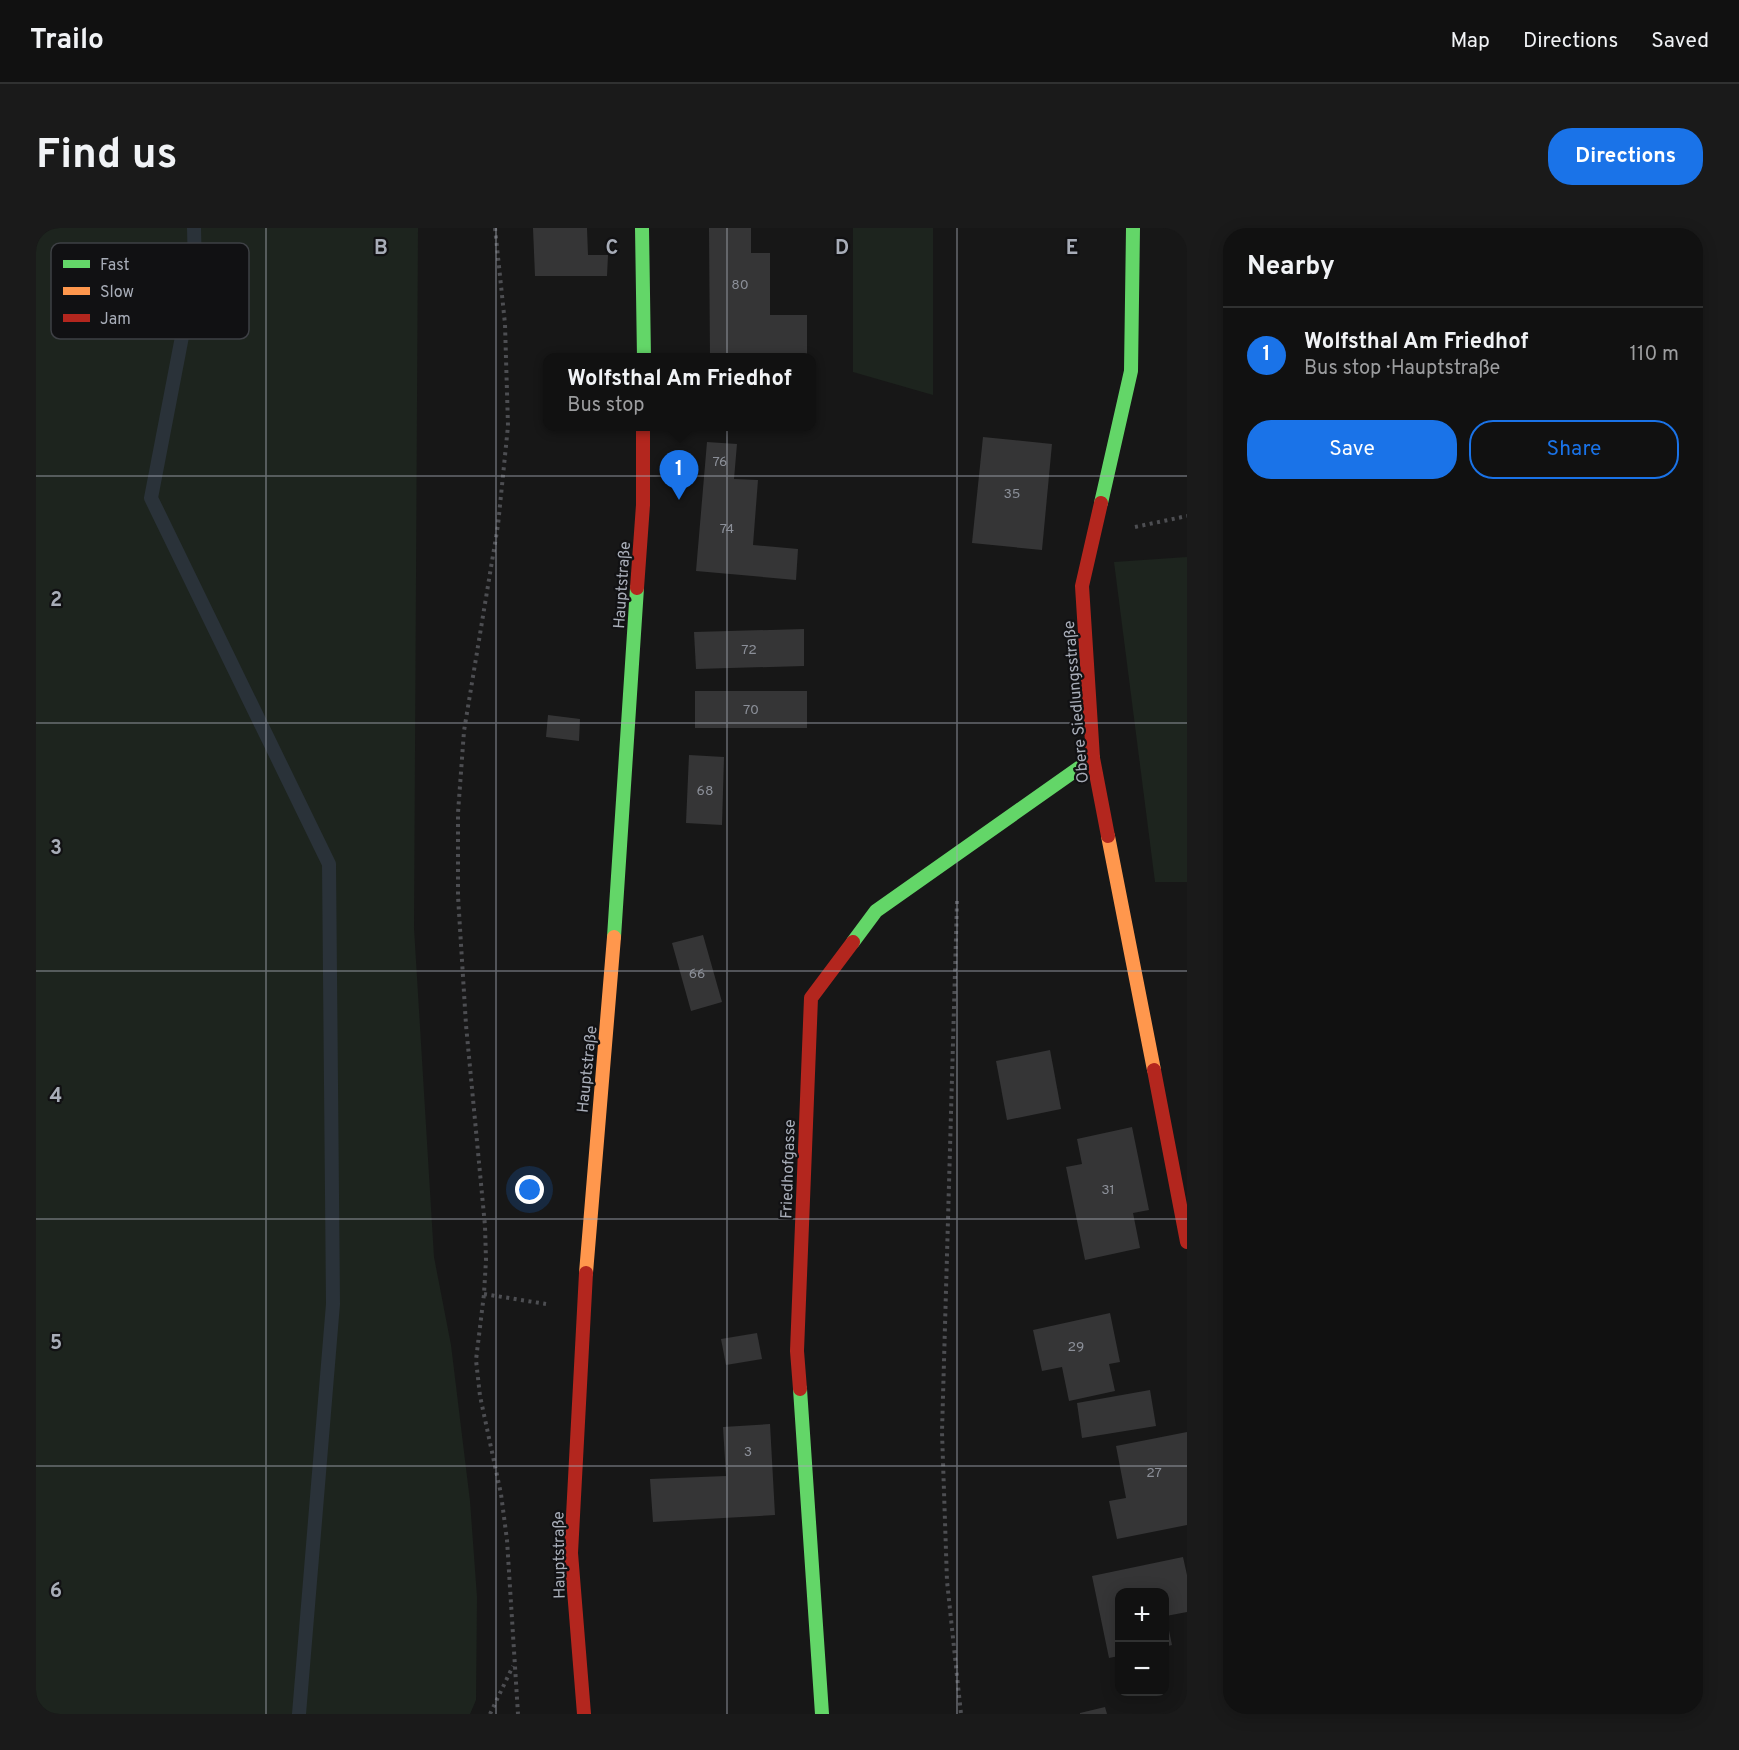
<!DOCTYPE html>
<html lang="en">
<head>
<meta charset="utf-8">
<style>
	:root { --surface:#111; --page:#1a1a1a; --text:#f1f3f6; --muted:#9c9d9f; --line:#303131; --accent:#1a73e8 }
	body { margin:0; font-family:Overpass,sans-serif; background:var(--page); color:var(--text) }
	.controls { position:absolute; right:18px; bottom:18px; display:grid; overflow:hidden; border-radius:12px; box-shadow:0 3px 15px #0003 }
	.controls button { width:54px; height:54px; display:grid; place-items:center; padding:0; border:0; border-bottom:2px solid var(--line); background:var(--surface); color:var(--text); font:30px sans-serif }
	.you { position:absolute; left:494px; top:962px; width:21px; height:21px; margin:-15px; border:4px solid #fff; border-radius:50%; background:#1a73e8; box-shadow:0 0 0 9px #1a73e833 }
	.badge { display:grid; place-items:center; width:39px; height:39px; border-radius:50%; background:var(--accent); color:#fff; font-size:20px; font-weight:700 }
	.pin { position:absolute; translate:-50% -50px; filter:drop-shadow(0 2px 3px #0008) }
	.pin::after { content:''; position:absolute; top:32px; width:21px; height:18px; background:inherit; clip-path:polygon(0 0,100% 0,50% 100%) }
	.popup { position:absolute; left:507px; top:125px; width:273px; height:78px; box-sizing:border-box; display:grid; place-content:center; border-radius:12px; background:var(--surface); filter:drop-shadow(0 2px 4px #0005); font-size:20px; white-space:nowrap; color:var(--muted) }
	.popup b { font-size:22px; color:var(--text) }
	.popup::after { content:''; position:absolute; left:50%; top:100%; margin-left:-12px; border:12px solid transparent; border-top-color:var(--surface) }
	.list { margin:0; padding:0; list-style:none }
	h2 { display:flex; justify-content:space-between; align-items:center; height:78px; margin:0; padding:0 24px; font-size:26px }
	h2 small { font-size:20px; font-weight:400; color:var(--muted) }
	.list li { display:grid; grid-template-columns:39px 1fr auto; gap:18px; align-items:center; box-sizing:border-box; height:96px; padding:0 24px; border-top:2px solid var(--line) }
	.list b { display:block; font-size:22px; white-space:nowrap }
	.list p { margin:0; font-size:20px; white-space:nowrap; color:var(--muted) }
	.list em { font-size:20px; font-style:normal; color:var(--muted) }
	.actions { display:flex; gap:12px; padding:18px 24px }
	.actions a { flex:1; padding:14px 0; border:2px solid var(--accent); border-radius:24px; text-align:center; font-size:21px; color:var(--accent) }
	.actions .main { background:var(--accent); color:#fff }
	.map { position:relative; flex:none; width:1151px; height:1486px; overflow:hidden; border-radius:24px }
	header { display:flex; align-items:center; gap:36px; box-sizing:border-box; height:84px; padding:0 30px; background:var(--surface); border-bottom:2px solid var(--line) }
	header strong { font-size:28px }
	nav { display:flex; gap:33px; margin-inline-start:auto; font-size:21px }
	.intro { display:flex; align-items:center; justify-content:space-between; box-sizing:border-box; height:144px; padding:0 36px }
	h1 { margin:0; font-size:42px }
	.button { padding:15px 27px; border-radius:24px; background:var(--accent); color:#fff; font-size:21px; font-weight:700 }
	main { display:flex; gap:36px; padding:0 36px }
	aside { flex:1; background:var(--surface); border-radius:24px; box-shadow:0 3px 15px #0003 }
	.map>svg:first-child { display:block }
</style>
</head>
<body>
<header>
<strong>Trailo</strong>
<nav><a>Map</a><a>Directions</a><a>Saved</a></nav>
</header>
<div class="intro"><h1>Find us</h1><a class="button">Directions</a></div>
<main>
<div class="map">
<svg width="1151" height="1486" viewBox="0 0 1151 1486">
	<rect width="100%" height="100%" fill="#171717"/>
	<!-- green -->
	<g fill="#1d241e">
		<path d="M0,0H382L378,700L398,1029L415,1117L434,1273L441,1369L440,1472L434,1486H0Z"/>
		<path d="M817,0H897V167L817,144Z"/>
		<path d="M1151,329V654H1119L1078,334Z"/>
	</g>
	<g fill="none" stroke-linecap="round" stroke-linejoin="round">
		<!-- stream -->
		<path stroke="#2a3239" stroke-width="14" d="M158,0L159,41L115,270L293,636L297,1076L263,1486"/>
	</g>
	<!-- building -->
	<g fill="#353536">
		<path d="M497,0H551L552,27H572L571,48H499Z"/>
		<path d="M673,0H715V25H734V87H771V129H674Z"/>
		<path d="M947,209L1016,216L1006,322L936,315Z"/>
		<path d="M671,214L701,216L698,251L722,252L717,317L762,321L760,352L660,343Z"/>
		<path d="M768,401V438L660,441L658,404Z"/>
		<rect x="659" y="463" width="112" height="37"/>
		<path d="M512,487L544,491L543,513L510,509Z"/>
		<path d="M653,527L688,529L686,597L650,595Z"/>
		<path d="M667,707L686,774L655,783L636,715Z"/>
		<path d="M1014,822L1025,881L971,892L960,833Z"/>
		<path d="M1096,899L1113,982L1097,985L1104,1020L1049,1032L1030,939L1046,936L1041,911Z"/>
		<path d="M1074,1085L1084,1134L1073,1136L1079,1163L1033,1173L1026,1139L1006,1143L997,1102Z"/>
		<path d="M721,1105L726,1131L690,1137L685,1111Z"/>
		<path d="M1114,1162L1120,1198L1046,1210L1041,1175Z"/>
		<path d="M734,1196L739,1287L617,1294L614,1251L690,1248L687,1199Z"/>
		<path d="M1151,1204V1297L1081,1311L1073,1273L1090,1270L1080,1218Z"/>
		<path d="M1147,1329L1151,1347V1384L1130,1388L1136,1417L1128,1419V1364H1084L1083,1428L1073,1430L1056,1348Z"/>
		<path d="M1069,1479L1071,1486H1044V1485Z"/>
	</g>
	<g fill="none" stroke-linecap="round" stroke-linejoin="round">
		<!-- path -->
		<g stroke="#4d4e52" stroke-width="4" stroke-dasharray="3 4.5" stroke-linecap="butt">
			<path d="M459,0L469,96L472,198L462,297L428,503L422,585V668L430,797L449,998L450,1032L448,1066L440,1132L444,1168L465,1266L471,1312L482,1486"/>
			<path d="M1099,299L1151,288"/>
			<path d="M921,673L906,1204L911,1353L925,1486"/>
			<path d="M448,1066L510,1076"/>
			<path d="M454,1486L477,1438"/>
		</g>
		<!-- fast -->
		<g stroke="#63d668" stroke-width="14">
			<path d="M606,0L608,130"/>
			<path d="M1065,275L1095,143L1097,0"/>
			<path d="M578,709L601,360"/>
			<path d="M817,714L840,683L1057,530"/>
			<path d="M764,1161L786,1486"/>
		</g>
		<!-- slow -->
		<g stroke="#ff974d" stroke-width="14">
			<path d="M1072,608L1118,842"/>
			<path d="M550,1045L578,709"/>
		</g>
		<!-- jam -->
		<g stroke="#b3261e" stroke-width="14">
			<path d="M1065,275L1046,358L1057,530L1072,608"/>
			<path d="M601,360L607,277V198"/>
			<path d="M1118,842L1151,1014"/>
			<path d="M764,1161L761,1123L775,770L817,714"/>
			<path d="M548,1486L535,1325L550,1045"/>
		</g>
	</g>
	<!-- grid -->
	<path fill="none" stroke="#a8adb8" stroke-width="1.5" stroke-opacity="0.55" d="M230,0V1486M460,0V1486M691,0V1486M921,0V1486M0,248H1151M0,495H1151M0,743H1151M0,991H1151M0,1238H1151"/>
	<g text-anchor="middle" stroke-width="4.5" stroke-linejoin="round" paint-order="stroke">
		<!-- number labels -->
		<g font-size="14" fill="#8b8f98">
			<text x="704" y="61">80</text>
			<text x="684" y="238">76</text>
			<text x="976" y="270">35</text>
			<text x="691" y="305">74</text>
			<text x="713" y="426">72</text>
			<text x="715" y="486">70</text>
			<text x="669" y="567">68</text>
			<text x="661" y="750">66</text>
			<text x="1072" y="966">31</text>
			<text x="1040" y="1123">29</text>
			<text x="712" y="1228">3</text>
			<text x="1118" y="1249">27</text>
		</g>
		<!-- street labels -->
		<g font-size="16" fill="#a8adb8" stroke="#111113">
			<text transform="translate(585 357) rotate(-86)" y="6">Hauptstraße</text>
			<text transform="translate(1039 474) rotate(-95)" y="6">Obere Siedlungsstraße</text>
			<text transform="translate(550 841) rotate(-84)" y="6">Hauptstraße</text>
			<text transform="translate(751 941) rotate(-88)" y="6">Friedhofgasse</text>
			<text transform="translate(522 1327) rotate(-91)" y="6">Hauptstraße</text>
		</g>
	</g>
	<!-- legend -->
	<rect x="15" y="15" width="198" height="96" rx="9" fill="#111113" stroke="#3e4045" stroke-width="1.5"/>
	<rect x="27" y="32" width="27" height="8" fill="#63d668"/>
	<rect x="27" y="59" width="27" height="8" fill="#ff974d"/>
	<rect x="27" y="86" width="27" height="8" fill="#b3261e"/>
	<g font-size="16" fill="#a8adb8">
		<text x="64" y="42">Fast</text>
		<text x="64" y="69">Slow</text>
		<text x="64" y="96">Jam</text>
	</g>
	<g font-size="20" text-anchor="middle" font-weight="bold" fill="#a8adb8" stroke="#111113" stroke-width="4.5" stroke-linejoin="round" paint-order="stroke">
		<text x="345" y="26">B</text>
		<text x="576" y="26">C</text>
		<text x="806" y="26">D</text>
		<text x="1036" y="26">E</text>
		<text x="20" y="378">2</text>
		<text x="20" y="626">3</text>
		<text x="20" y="874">4</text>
		<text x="20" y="1121">5</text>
		<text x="20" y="1369">6</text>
	</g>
</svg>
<div class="controls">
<button>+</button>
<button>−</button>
</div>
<div class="you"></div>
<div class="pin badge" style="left:643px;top:272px">1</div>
<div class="popup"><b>Wolfsthal Am Friedhof</b>Bus stop</div>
</div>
<aside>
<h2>Nearby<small></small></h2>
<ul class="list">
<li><span class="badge">1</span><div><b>Wolfsthal Am Friedhof</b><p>Bus stop · Hauptstraße</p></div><em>110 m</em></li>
</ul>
<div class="actions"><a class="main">Save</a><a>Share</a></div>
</aside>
</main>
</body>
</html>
